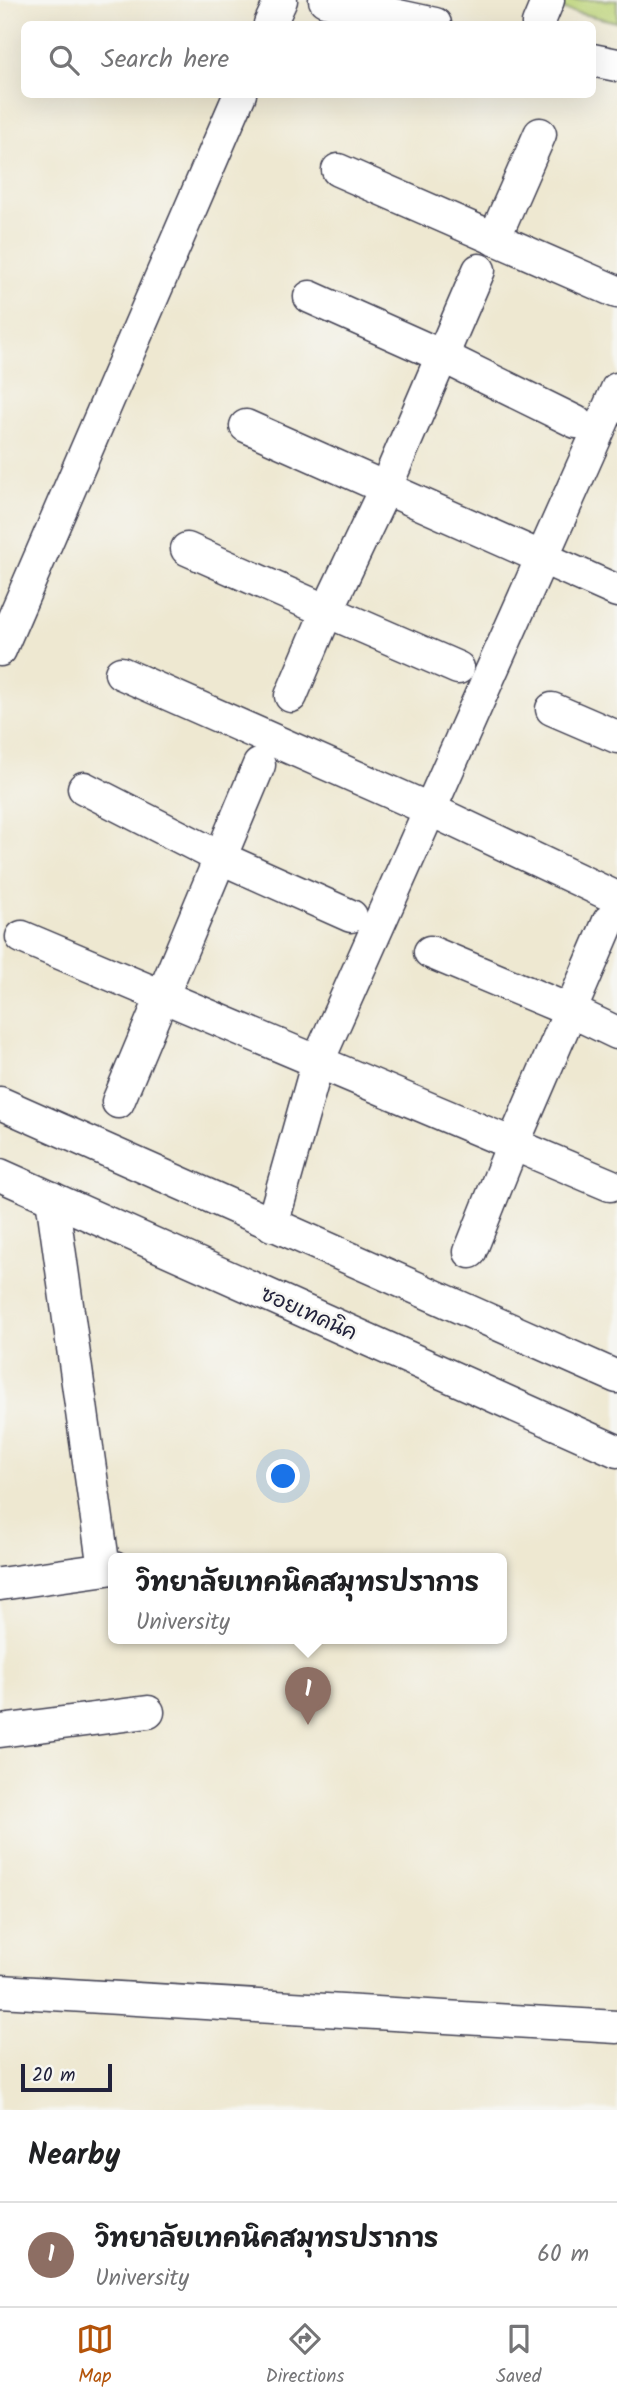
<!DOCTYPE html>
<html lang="en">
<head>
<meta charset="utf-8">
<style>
	:root { --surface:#fff; --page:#f6f6f6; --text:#202124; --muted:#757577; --line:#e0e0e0; --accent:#b45309 }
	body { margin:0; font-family:Kalam,"Playpen Sans Thai",sans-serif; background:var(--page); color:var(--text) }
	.scale { position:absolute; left:21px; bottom:18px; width:91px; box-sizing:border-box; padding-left:7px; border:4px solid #22223b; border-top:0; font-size:19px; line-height:24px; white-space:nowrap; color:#22223b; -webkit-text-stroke:5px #f6f6f2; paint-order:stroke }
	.you { position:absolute; left:284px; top:1477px; width:24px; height:24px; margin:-18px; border:5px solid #fff; border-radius:50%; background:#1a73e8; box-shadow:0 0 0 10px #1a73e833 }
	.badge { display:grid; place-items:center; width:46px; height:46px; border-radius:50%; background:var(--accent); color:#fff; font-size:23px; font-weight:700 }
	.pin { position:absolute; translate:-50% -58px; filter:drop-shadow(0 2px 4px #0008) }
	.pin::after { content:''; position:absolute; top:37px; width:24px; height:21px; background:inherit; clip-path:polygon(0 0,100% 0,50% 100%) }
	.popup { position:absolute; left:108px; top:1553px; width:399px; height:91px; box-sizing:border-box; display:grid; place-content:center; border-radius:10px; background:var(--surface); filter:drop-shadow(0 2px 5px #0005); font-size:23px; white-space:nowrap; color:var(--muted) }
	.popup b { font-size:26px; color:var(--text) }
	.popup::after { content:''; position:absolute; left:50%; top:100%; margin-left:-14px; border:14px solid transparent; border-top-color:var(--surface) }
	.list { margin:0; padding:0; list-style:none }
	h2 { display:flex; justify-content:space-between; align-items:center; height:91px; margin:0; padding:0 28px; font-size:30px }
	h2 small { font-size:23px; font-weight:400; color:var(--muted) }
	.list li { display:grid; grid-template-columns:46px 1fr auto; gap:21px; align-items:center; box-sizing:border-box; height:105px; padding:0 28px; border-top:2px solid var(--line) }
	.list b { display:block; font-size:26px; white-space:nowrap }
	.list p { margin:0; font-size:23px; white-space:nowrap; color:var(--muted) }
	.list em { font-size:23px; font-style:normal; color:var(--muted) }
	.icon { flex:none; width:38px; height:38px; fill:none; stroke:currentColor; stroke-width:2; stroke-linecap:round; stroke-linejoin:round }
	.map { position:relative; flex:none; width:617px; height:2110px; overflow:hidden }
	.search { position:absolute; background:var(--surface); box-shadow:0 7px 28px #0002; left:21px; right:21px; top:21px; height:77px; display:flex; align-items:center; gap:18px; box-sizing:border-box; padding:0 24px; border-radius:10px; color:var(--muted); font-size:26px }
	.sheet { height:196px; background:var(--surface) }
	nav { display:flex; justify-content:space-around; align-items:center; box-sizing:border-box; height:98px; border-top:2px solid var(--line); background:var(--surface); font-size:19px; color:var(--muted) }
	nav a { display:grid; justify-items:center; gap:4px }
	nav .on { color:var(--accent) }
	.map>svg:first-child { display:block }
</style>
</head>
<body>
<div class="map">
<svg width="617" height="2110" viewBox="0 0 617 2110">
	<rect width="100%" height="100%" fill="#f6f6f2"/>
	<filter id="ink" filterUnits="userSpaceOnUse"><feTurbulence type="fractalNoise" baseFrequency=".0143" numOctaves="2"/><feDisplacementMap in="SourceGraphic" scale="14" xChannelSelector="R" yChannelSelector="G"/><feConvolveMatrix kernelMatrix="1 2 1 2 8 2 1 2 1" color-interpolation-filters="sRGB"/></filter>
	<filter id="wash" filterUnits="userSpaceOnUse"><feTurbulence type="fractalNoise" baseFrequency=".00686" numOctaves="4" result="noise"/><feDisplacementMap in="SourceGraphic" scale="28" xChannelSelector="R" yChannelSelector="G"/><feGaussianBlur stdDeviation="1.57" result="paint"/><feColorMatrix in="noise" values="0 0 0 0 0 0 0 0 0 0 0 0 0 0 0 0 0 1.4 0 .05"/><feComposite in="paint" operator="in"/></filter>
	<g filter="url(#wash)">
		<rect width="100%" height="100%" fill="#eee8d1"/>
		<!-- park -->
		<path fill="#bcd378" stroke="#6f7a5a" stroke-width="2" d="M521,0H617V22Z"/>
	</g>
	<g filter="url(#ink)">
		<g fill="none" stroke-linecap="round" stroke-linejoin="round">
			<!-- minor casing -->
			<g stroke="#414052" stroke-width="35">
				<g id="minor">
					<path d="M325,0L435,24"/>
					<path d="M270,24L281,0"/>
					<path d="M538,24L548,0"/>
					<path d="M592,60L617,65"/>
					<path d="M338,170L617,292"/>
					<path d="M494,239L540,134"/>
					<path d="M310,297L442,356L576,422"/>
					<path d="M246,426L617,591"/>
					<path d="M187,549L327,611L385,489L479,270"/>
					<path d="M0,650L240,94"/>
					<path d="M121,673L431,810L617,898"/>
					<path d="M291,696L327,611L458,668"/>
					<path d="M552,709L617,737"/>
					<path d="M84,788L221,858L351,916"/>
					<path d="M22,937L610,1185"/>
					<path d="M430,952L571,1011L617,1033"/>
					<path d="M118,1102L259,765"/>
					<path d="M0,1103L617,1377"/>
					<path d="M0,1175L617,1451"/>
					<path d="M52,1198L104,1569"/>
					<path d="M272,1225L318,1061L617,389"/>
					<path d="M470,1252L513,1144L609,921"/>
					<path d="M0,1584L114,1568"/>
					<path d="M0,1731L148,1712"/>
					<path d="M0,1991L617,2027"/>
				</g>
			</g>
			<!-- minor -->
			<use href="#minor" stroke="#fff" stroke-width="32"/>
		</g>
	</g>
	<g text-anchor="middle" stroke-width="5" stroke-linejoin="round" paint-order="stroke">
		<!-- street labels -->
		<g font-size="21" fill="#22223b" stroke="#f6f6f2">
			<text transform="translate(309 1313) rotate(24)" y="7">ซอยเทคนิค</text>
		</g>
	</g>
</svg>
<div class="scale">20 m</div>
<div class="you"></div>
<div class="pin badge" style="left:308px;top:1725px;background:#8d6e63">1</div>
<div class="popup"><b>วิทยาลัยเทคนิคสมุทรปราการ</b>University</div>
<div class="search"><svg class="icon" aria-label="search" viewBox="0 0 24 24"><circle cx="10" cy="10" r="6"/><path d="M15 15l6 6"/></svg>Search here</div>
</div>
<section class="sheet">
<h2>Nearby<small></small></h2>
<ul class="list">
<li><span class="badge" style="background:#8d6e63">1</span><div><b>วิทยาลัยเทคนิคสมุทรปราการ</b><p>University</p></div><em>60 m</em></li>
</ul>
</section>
<nav>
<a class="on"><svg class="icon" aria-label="map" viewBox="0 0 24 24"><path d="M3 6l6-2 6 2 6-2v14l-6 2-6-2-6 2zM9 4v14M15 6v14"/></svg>Map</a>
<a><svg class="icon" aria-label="directions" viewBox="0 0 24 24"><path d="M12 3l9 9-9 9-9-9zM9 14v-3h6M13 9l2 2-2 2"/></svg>Directions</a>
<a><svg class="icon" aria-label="saved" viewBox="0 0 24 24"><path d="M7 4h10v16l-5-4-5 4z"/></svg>Saved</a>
</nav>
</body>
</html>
